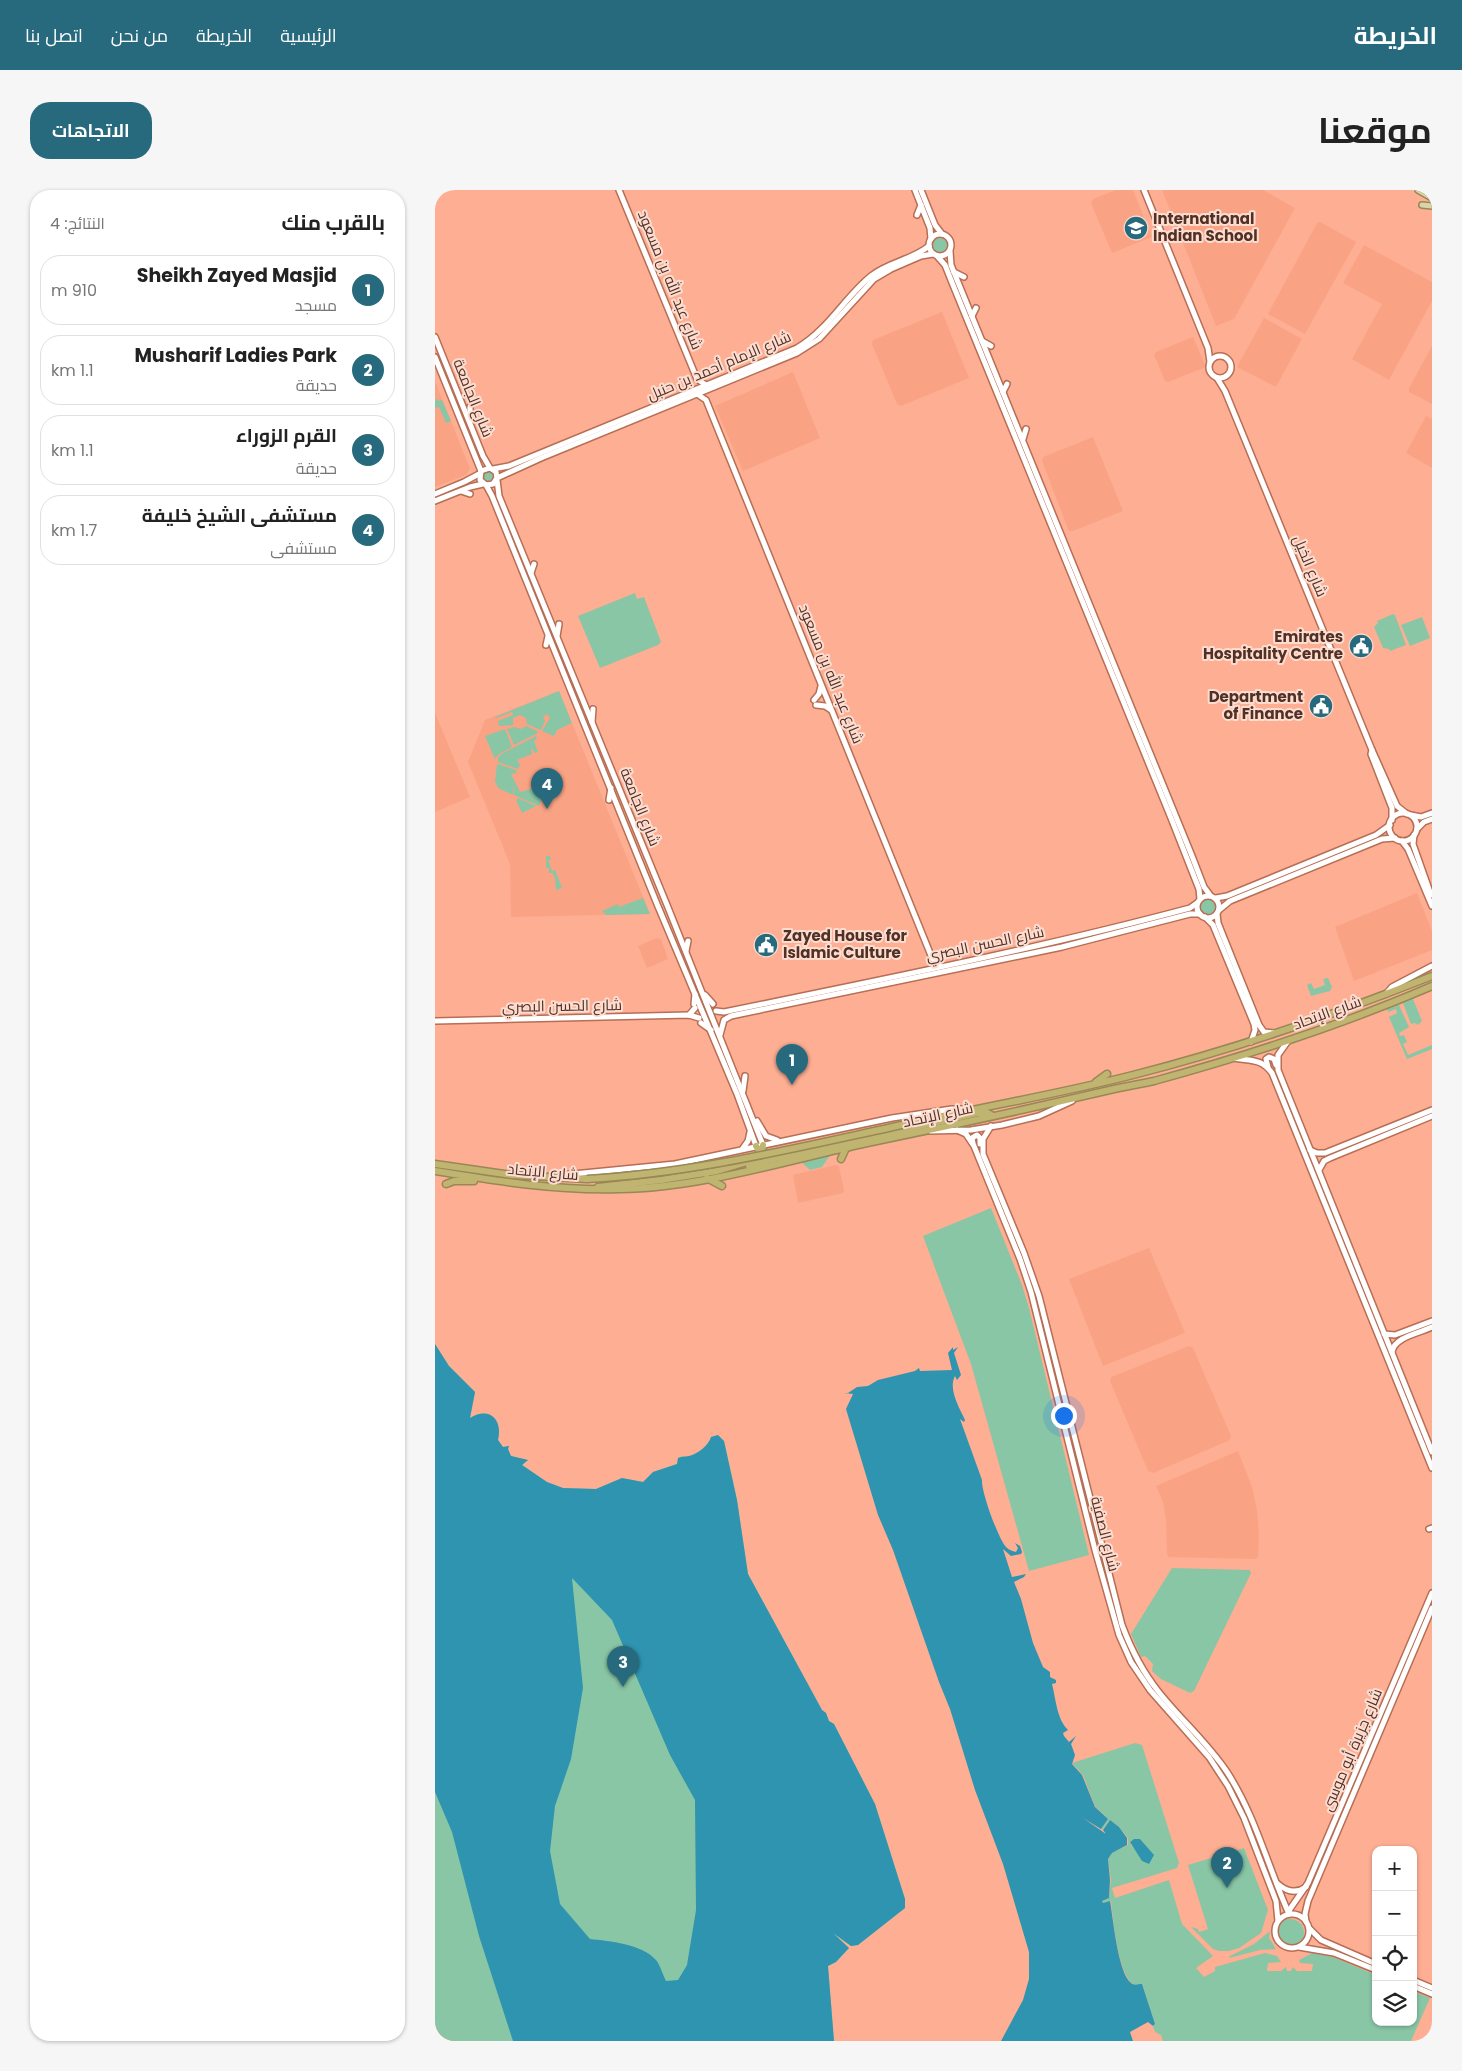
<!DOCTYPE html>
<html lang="ar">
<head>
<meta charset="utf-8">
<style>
	:root { --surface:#fff; --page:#f6f6f6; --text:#222; --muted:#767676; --line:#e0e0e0; --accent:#286a7d }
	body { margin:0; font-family:Poppins,Cairo,sans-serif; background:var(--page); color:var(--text); direction:rtl }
	.controls { position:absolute; right:15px; bottom:15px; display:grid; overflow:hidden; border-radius:10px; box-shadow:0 1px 4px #0004 }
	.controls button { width:45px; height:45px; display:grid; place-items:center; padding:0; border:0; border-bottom:1px solid var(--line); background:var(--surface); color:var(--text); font:25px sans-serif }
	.you { position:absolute; left:628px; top:1225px; width:18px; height:18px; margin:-12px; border:4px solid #fff; border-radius:50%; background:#1a73e8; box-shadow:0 0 0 8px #1a73e833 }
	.badge { display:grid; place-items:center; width:32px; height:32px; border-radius:50%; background:var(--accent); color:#fff; font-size:16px; font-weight:700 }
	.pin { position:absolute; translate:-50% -41px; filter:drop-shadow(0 1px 2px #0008) }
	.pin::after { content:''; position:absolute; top:26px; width:18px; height:15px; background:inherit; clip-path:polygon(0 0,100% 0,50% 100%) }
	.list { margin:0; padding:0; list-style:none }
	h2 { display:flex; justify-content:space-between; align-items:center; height:65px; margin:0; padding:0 20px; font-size:21px }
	h2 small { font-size:16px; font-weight:400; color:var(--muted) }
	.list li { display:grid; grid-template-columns:32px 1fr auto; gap:15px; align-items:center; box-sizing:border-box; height:70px; margin:0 10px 10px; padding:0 10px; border:1px solid var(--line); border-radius:20px }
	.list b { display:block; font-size:19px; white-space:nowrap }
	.list p { margin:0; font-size:16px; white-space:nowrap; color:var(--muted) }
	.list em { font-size:16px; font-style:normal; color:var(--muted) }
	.icon { flex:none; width:28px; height:28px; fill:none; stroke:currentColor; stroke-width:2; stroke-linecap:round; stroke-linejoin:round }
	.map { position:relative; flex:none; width:997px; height:1851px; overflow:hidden; direction:ltr; border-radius:20px }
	header { display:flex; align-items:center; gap:30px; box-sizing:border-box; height:70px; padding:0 25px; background:var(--accent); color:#fff }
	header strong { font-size:24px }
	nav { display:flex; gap:28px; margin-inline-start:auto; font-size:18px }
	.intro { display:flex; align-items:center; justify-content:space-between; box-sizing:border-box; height:120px; padding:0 30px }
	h1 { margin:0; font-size:35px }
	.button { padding:12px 22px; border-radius:20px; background:var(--accent); color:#fff; font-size:18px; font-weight:700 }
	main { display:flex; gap:30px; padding:0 30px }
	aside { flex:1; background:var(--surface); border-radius:20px; box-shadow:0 1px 4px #0004 }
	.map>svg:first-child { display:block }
</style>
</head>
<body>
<header>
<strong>الخريطة</strong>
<nav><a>الرئيسية</a><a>الخريطة</a><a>من نحن</a><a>اتصل بنا</a></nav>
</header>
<div class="intro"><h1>موقعنا</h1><a class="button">الاتجاهات</a></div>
<main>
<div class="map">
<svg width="997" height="1851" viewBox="0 0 997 1851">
	<rect width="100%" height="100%" fill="#feae93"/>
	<!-- built -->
	<g fill="#f9a384">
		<path d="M681,0H698L717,47L677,63L656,13L658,9Z"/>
		<path d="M727,0H828L860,18L799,129L781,136Z"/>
		<path d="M885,32L921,52L870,144L833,124L882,33Z"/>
		<path d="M929,55L997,92V111L954,190L917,169L947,114L908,93Z"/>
		<path d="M507,122L534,188L466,216L462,214L437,154L438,150Z"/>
		<path d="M829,128L867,149L841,197L802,177Z"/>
		<path d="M758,147L771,177L733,192L730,191L719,165L721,162Z"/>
		<path d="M997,156V214L974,202V198Z"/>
		<path d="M358,182L385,248L308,281L280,216Z"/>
		<path d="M0,191L35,279L31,285L0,297Z"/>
		<path d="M991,226L997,229V278L971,263Z"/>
		<path d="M658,247L688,321L638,341H634L607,271L608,267Z"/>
		<path d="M124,501L215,724L76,727L75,674L33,572L50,530Z"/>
		<path d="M0,523L35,607L0,622Z"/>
		<path d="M982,703L997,741V760L919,791L900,737Z"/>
		<path d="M222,748L226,749L233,769L212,778L203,756Z"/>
		<path d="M401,975L404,977L409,1000L408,1003L363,1013L358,985Z"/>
		<path d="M714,1058L750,1143L668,1176L634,1089Z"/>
		<path d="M754,1156L758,1158L796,1246L795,1250L718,1283L713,1281L675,1191L676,1187Z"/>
		<path d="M803,1261L817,1297L822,1320L824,1345L823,1367L820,1369L734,1367L732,1364L731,1331L728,1312L721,1296Z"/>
	</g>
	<!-- green -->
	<g fill="#89c6a5" fill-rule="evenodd">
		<circle cx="505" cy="57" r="9"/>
		<path d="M3,209L4,211L7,210L16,231L11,233L4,217L0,218V210Z"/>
		<path d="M56,279L61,287L57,293H48L46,283Z"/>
		<path d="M200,403L202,409L209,407L226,452L223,455L165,478L143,426Z"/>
		<path d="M958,424L960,425L971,455L955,461L954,459L948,458L939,437L943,433L942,431Z"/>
		<path d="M987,427L995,448L975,456L966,435Z"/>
		<path d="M124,501L137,533L122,540L119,546L107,541L115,528L112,524L108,527L110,531L106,540L92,534L91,528L85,525L78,528V535L64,536L63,531L78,525L77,522L61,528L60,527Z"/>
		<path d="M91,536L102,541L103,543L79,555L72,539L79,537L86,539Z"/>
		<path d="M70,539L77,557L64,564L60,569L50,546Z"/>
		<path d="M101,546L102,549L99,551L103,562L100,563L96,558L97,564L82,570L85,575L83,579L63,572V568L66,564Z"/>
		<path d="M64,574L81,580L82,583L76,584L85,602L107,596L111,597L104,616L79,605L78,594V605L63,598L60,591L62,575Z"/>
		<path d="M83,608L101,616L87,623L81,610Z"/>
		<path d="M111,666H115L116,669L113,670L117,681L120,680L127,698L121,700L120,687H119L118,683H114V678H111Z"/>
		<path d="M208,708L215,724L171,725L167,721L183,714L184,717Z"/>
		<circle cx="773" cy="718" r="10"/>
		<path d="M893,788L897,797L895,801L876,806L872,795L876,793L879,799L890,795L888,789Z"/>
		<path d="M978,809L987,831L983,835L980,833L976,834L968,813Z"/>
		<path d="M964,815L974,837L964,843L965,846L969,845L972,852L968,854L973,865L997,855V859L972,869L954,827L962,823L961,819L953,822L952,819Z"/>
		<path d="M396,964L387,977L375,980L365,971Z"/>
		<path d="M556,1018L587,1095L594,1118L654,1365L594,1381L536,1174L488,1046Z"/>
		<path d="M0,1154L14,1176L40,1202L35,1228C54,1216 68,1229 63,1250L68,1257L74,1256L73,1259L76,1266L93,1270L87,1275L112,1292L128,1298L161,1299L187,1288L208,1292L218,1282L242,1274L243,1268C247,1266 250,1267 254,1266C263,1264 274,1255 276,1247L283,1245L289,1251L302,1310L313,1384L387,1520L391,1523L394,1531L399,1534L440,1614L470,1709V1718L423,1755L416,1756L398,1743L414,1758L401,1772L393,1776L399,1851H0Z"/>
		<path d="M737,1378L815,1380L816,1383L759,1501L755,1503L726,1489L717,1481L718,1474L710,1466L706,1467L696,1444Z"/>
		<path d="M700,1553L707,1555L744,1673L742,1678L677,1698L680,1708L734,1690L747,1734L778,1766L761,1778L769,1787L780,1781V1777L830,1763L842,1766L846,1772L833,1773L832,1781H846L851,1777L852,1781H856L858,1777L862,1781H877L878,1774L865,1773L864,1770L877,1763L898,1767L941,1785V1832H978V1801L995,1808L976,1851H728L726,1845L720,1842L718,1837L720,1834L707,1794L699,1795C683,1785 678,1729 676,1711L668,1713L667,1711L674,1708L676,1690L673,1669L677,1663L693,1655V1648L684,1637L675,1630L667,1640L671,1643L648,1627L666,1639L673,1629L660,1616L648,1585L637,1573ZM705,1649L710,1655L704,1663L696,1655L695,1652L697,1650Z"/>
		<path d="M809,1658L833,1720L826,1743L804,1758L794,1761H784L778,1759L756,1737L763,1739L764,1742L773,1739L753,1675Z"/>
		<circle cx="855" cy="1743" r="14"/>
		<path d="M835,1741L834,1748L841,1759L825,1760L794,1768L795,1766L819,1754Z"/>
	</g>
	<!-- water -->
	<g fill="#2e94b0" fill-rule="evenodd">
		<path d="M0,1154L14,1176L40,1202L35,1228C54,1216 68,1229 63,1250L68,1257L74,1256L73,1259L76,1266L93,1270L87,1275L112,1292L128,1298L161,1299L187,1288L208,1292L218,1282L242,1274L243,1268C247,1266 250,1267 254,1266C263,1264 274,1255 276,1247L283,1245L289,1251L302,1310L313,1384L387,1520L391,1523L394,1531L399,1534L440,1614L470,1709V1718L423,1755L416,1756L398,1743L414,1758L401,1772L393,1776L399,1851H78L44,1746L17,1642L0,1602ZM137,1388L177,1430L235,1565L260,1610L261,1720L252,1775L243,1790L231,1791C228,1785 225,1775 221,1770C207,1754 174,1751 155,1749L125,1714L115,1661L120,1616L136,1569L148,1498Z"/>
		<path d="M518,1157V1160L523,1157L519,1163L526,1185L522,1190L520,1186C513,1199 524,1217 530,1230L529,1232L525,1229L547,1290C546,1301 563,1348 571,1357C574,1360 577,1361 581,1362L583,1358L580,1353L585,1356L587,1362L586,1364L576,1366L568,1359L577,1387L591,1384L589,1387L579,1392L586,1409L598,1453L608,1477L615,1482V1487L621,1490V1493L617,1494C621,1510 622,1529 633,1540L628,1543L629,1546L634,1552L641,1546L636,1554L640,1565L637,1574L647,1585L660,1617L673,1629L666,1639L648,1628L671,1644L668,1640L675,1630L684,1637L692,1648V1655L677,1663L673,1669L675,1690L674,1708L667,1711L668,1713L675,1711C678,1728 683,1783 696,1793C699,1796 703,1794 707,1794L720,1834L718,1836L713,1832L695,1842L698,1851H566L588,1810L594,1789V1762L568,1674L540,1600L515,1519L504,1492L458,1360L443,1325L411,1219L418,1204L409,1203H413L422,1197L433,1196L443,1190L480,1181L484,1178L485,1181L517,1180L513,1163Z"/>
		<path d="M699,1649H705L719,1665L714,1674L707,1671L695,1652Z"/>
	</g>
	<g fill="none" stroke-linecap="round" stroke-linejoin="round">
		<!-- secondary casing -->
		<g stroke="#b76e54" stroke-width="8">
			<g id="secondary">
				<path d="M184,0L262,189L271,195"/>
				<path d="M480,0L495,38L496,49"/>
				<path d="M486,0L500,35L507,44"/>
				<path d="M709,0L773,158L775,172"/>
				<path d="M482,25L486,15"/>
				<circle cx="505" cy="55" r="11"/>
				<path d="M515,61L516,75L757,666L769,697L775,705"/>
				<path d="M502,66L510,75L518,95L736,628L764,699L765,709"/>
				<path d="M519,82L529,87"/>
				<path d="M537,126L541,118"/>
				<path d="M0,147L48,266L55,278"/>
				<path d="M547,151L556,156"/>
				<circle cx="785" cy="177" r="11"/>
				<path d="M0,167L46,281"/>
				<path d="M782,188L790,201L937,560L962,616L972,624"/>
				<path d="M568,202L572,194"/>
				<path d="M262,204L271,210L497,768L505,776"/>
				<path d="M35,230V217"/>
				<path d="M588,249L591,239"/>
				<path d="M58,279L74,276L362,158C393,140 409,108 436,86C453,72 477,70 494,56"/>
				<path d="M62,288L106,268L362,163L384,149L439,89L456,79L486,66L498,64"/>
				<path d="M62,290L64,306L232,715L328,955"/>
				<path d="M51,295L58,294L62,288L61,282L55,278L46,281L45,290L51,295L57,306L222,714L302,904L321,956"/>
				<path d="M26,301L35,304"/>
				<path d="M0,304L29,292L44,284"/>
				<path d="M0,311L35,297L48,294"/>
				<path d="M96,383L99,374"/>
				<path d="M122,446L124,434"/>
				<path d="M111,455L113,446"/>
				<path d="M379,510L384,504L386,496"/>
				<path d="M381,515L390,516L396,520"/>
				<path d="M157,532L158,519"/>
				<path d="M937,560L936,564L957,618V630"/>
				<path d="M174,610L176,598"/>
				<circle cx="968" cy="637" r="14"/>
				<path d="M976,625L986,627L997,623"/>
				<path d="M982,639L989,632L997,629"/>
				<path d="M979,645L978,654L996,705"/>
				<path d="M967,651L973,659L997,716"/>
				<circle cx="773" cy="717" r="11"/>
				<path d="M781,708L792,706L941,645L955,635"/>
				<path d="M784,720L795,711L947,649L960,648"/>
				<path d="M782,724L783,733L824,835L829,842L839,843"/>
				<path d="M770,727L778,735L819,834L820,840L816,852"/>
				<path d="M251,761L253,751"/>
				<path d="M951,804L957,797L997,776"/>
				<path d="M270,805L278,814"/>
				<path d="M259,814L260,804"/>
				<path d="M281,821L289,822C445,790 601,759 755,718L762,713"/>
				<path d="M254,825L260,818"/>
				<path d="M0,831L254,825L264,828"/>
				<path d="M266,833L276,840"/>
				<path d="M285,845L289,830L296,826L627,757L755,724H765"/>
				<path d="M853,851L843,865V880L997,1262"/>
				<path d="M799,868C815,871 826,868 837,883L997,1278"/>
				<path d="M833,877L831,869L834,867L839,869L841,875"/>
				<path d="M308,901L310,886"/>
				<path d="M322,931L331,946L342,950"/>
				<path d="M556,936L548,949V964L589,1063L604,1106L687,1435C696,1459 707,1481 723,1501C745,1529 772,1552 792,1582C820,1625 833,1677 854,1724"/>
				<path d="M522,940L531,944L539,956L585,1069L596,1102L660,1360L684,1445L696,1472L715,1500L774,1567L793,1596L809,1628L841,1711L843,1731"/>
				<path d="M495,941L536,940L567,935L604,926L637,911"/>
				<path d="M538,953L537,948L542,945L545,948V954"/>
				<path d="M308,958L313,951L315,942"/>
				<path d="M875,960L882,963H890L997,920"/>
				<path d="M884,980L889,971L895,968L997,926"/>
				<path d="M128,985L240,974L457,928L517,919H536"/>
				<path d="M949,1144L960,1145L997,1131"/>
				<path d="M957,1162C959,1147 985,1143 997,1137"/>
				<path d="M994,1339L997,1338"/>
				<path d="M843,1694C852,1702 861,1704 871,1697"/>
				<path d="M854,1723L855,1719L873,1693L997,1403"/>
				<circle cx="857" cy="1741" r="17"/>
				<path d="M871,1732L870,1724L873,1711L997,1418"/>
				<path d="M874,1738L886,1750L941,1774"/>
				<path d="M864,1757L899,1763L941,1780"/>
				<path d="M978,1790L997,1798"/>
				<path d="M978,1796L997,1804"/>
			</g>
		</g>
		<!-- primary casing -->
		<g stroke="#998756" stroke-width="8">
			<g id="primary">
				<path d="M983,0L997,8"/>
				<path d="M987,15L997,16"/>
			</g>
		</g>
		<!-- highway casing -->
		<g stroke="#998756" stroke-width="9">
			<g id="highway">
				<path d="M661,892L672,884"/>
				<path d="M486,931C557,915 628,903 698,885C800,859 899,825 997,786"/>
				<path d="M321,956L328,966L345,968L542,923H553L558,926"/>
				<path d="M406,969L411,958"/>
				<path d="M0,974L77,985L152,989"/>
				<path d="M314,976L340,969"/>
				<path d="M0,981C61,991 123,1001 184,999C266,998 353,970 432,953C515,936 597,918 679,899C692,896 706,894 719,891C814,865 907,835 997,796"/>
				<path d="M272,988L287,996"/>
				<path d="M11,994L19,991H39"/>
				<path d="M163,997L226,990L282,981L322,969L327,963L328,955"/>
			</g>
		</g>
		<!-- secondary -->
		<use href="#secondary" stroke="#fff" stroke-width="5"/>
		<!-- primary -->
		<use href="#primary" stroke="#d9d3a9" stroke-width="5"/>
		<!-- highway -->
		<use href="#highway" stroke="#c0b570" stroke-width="6"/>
		<!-- highway-bridge casing -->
		<g stroke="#998756" stroke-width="9" stroke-linecap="butt">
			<path id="highway-bridge" d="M152,989C265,983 376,954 486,931"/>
		</g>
		<!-- highway-bridge -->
		<use href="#highway-bridge" stroke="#c0b570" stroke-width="6"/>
	</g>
	<!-- icons -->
	<defs>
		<g id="school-disc" transform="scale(1.25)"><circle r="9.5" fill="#286a7d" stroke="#feddd1"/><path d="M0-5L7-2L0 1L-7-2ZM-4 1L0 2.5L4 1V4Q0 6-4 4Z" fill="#fff"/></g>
		<g id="civic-disc" transform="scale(1.25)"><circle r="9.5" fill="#286a7d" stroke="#feddd1"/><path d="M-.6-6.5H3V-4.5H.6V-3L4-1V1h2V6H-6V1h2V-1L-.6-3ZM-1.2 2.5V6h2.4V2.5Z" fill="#fff"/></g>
	</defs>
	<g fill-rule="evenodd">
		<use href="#school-disc" x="701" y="38"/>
		<use href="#civic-disc" x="926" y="456"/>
		<use href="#civic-disc" x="886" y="516"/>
		<use href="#civic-disc" x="331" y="755"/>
	</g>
	<g text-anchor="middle" stroke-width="4" stroke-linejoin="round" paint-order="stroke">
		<!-- poi labels -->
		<g font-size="15" font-weight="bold" fill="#513126" stroke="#feddd1" text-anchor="start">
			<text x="718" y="34">International<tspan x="718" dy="17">Indian School</tspan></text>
			<text x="908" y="452" text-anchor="end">Emirates<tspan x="908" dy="17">Hospitality Centre</tspan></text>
			<text x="868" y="512" text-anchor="end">Department<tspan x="868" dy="17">of Finance</tspan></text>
			<text x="348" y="751">Zayed House for<tspan x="348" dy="17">Islamic Culture</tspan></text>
		</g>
		<!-- street labels -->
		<g font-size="15" fill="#513126" stroke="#feddd1">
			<text transform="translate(235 90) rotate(68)" y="5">شارع عبد الله بن مسعود</text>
			<text transform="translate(284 176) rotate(-23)" y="5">شارع الإمام أحمد بن حنبل</text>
			<text transform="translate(38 208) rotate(68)" y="5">شارع الجامعة</text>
			<text transform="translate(875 376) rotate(67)" y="5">شارع الخيل</text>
			<text transform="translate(396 484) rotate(68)" y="5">شارع عبد الله بن مسعود</text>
			<text transform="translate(205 617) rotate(68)" y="5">شارع الجامعة</text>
			<text transform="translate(550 754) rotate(-12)" y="5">شارع الحسن البصري</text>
			<text transform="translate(127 816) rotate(-1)" y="5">شارع الحسن البصري</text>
			<text transform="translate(892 823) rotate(-20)" y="5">شارع الإتحاد</text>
			<text transform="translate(503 925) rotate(-12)" y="5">شارع الإتحاد</text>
			<text transform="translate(108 982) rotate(5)" y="5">شارع الإتحاد</text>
			<text transform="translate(670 1344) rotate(76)" y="5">شارع الصفية</text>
			<text transform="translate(917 1560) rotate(-67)" y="5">شارع جزيرة أبو موسى</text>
		</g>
	</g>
</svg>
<div class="controls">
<button>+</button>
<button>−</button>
<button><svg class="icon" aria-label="locate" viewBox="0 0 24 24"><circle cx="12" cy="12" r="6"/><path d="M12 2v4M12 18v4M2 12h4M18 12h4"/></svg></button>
<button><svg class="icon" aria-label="layers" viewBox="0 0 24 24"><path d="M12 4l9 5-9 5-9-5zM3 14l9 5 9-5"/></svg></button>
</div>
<div class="you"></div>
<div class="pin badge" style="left:357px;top:895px">1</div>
<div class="pin badge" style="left:792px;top:1698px">2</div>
<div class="pin badge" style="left:188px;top:1497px">3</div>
<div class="pin badge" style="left:112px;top:619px">4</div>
</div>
<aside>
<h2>بالقرب منك<small>النتائج: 4</small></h2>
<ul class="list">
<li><span class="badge">1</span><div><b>Sheikh Zayed Masjid</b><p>مسجد</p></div><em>910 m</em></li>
<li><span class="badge">2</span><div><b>Musharif Ladies Park</b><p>حديقة</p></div><em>1.1 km</em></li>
<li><span class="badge">3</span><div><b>القرم الزوراء</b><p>حديقة</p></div><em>1.1 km</em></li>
<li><span class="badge">4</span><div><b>مستشفى الشيخ خليفة</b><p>مستشفى</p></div><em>1.7 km</em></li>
</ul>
</aside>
</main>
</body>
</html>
